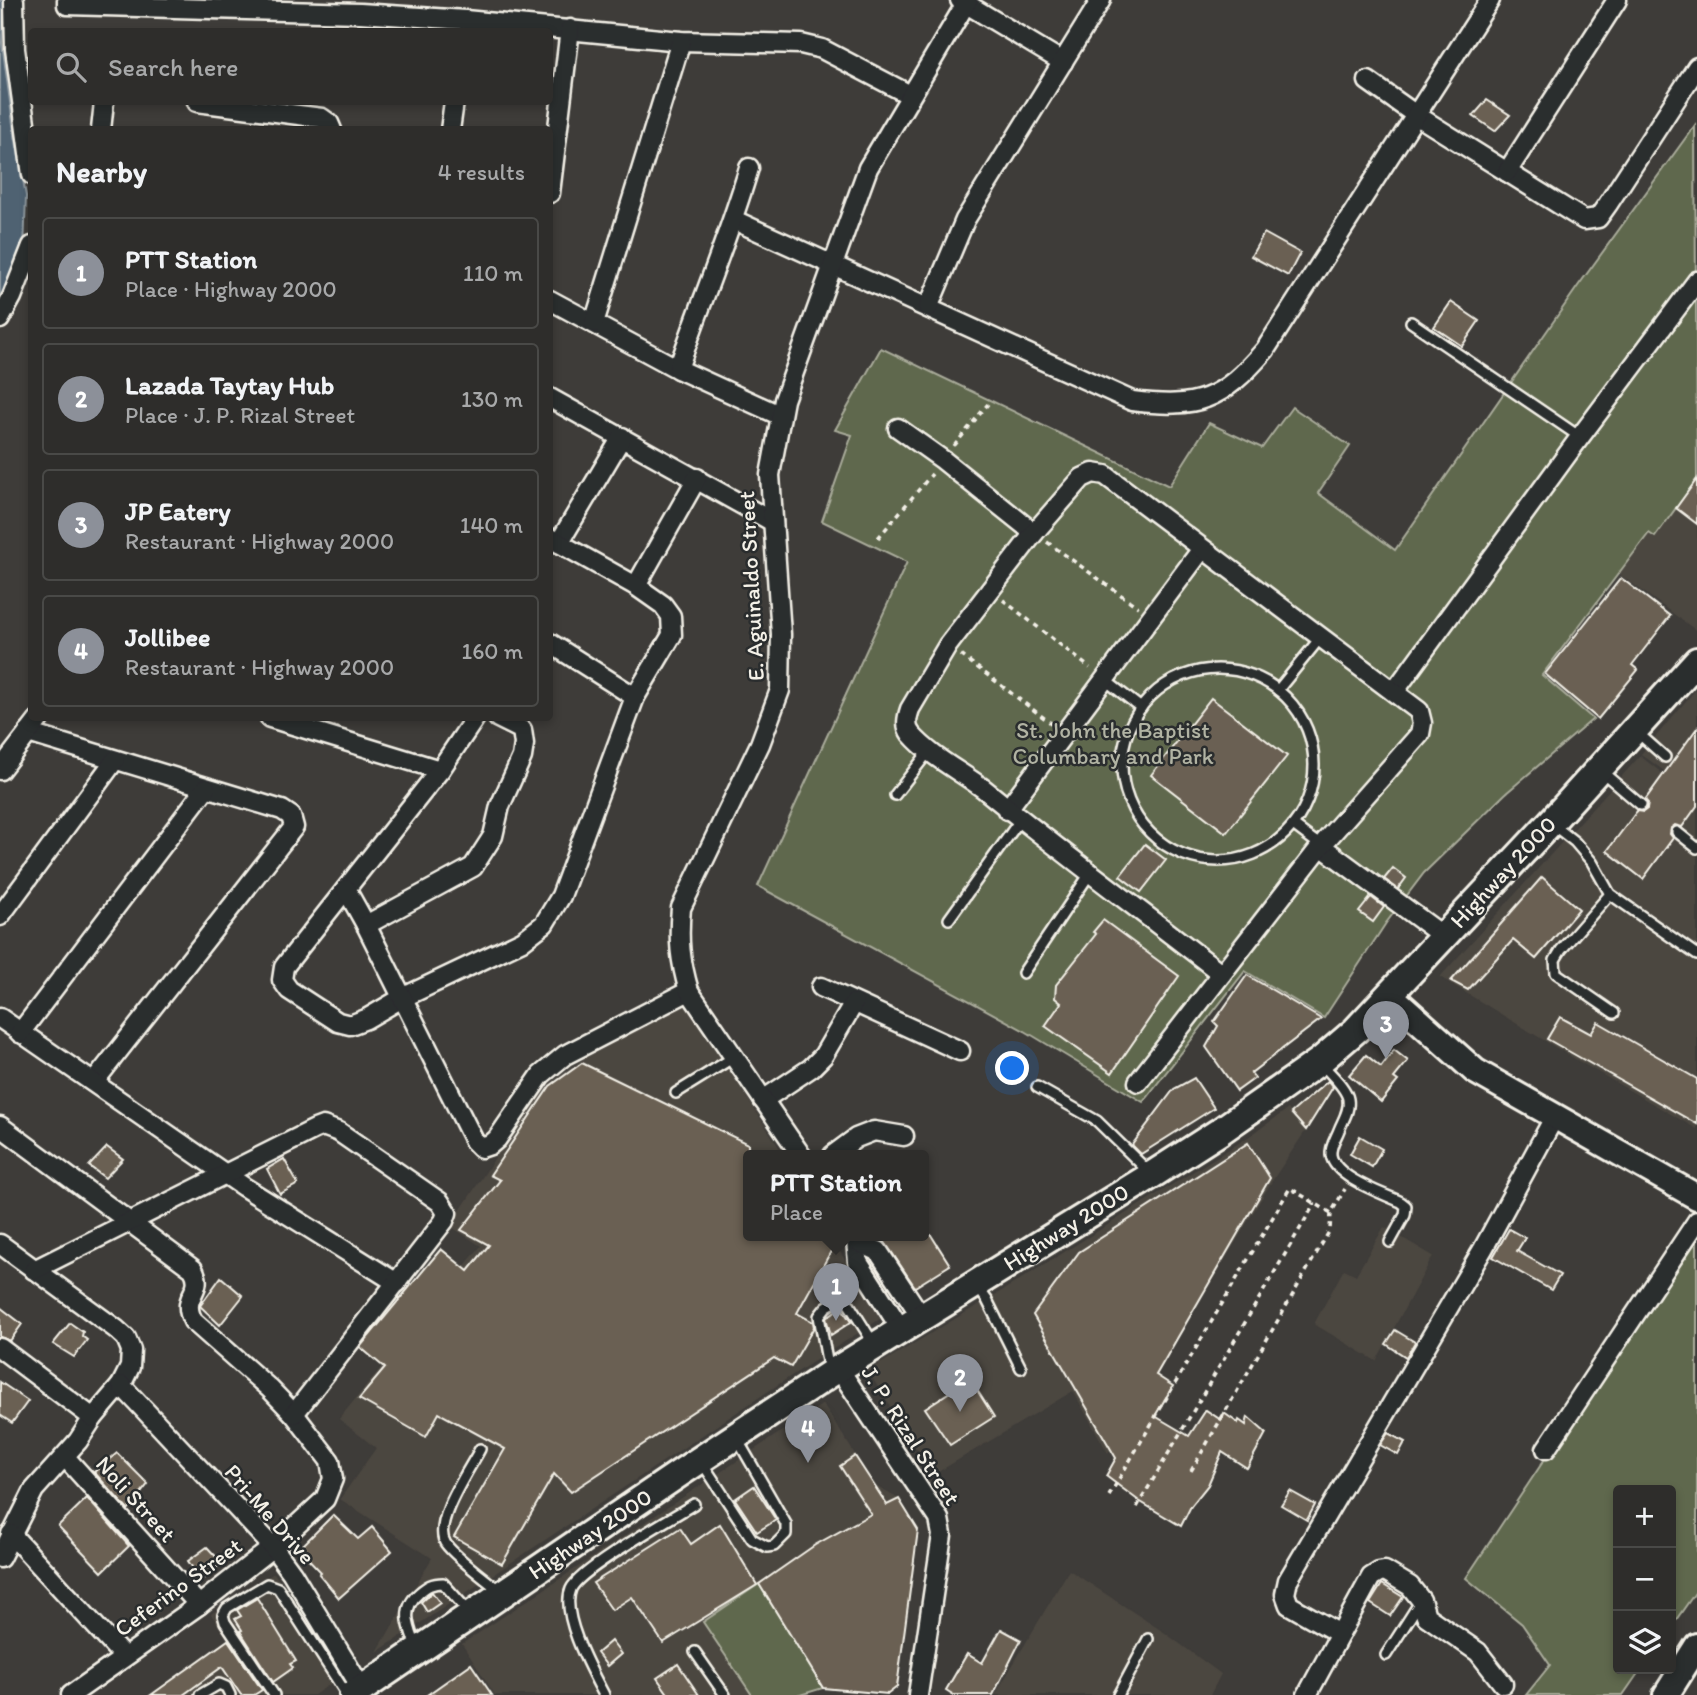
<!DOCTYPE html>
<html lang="en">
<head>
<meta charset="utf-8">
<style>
	:root { --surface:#2e2d2b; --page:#363533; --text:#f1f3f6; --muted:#a7a8a9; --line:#494947; --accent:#8c9099 }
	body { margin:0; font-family:Itim,sans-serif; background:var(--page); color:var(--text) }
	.controls { position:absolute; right:21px; bottom:21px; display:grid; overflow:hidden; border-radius:7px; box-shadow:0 4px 10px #0003 }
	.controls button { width:63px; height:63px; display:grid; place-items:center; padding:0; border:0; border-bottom:2px solid var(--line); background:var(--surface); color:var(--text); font:35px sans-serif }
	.you { position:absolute; left:1013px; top:1069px; width:24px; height:24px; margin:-18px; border:5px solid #fff; border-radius:50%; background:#1a73e8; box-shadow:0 0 0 10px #1a73e833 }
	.badge { display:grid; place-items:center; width:46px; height:46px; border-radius:50%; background:var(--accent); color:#fff; font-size:23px; font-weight:700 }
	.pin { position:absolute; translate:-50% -58px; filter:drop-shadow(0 2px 4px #0008) }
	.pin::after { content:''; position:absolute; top:37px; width:24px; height:21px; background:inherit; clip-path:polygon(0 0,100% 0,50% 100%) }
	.popup { position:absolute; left:743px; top:1150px; width:186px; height:91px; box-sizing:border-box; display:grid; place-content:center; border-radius:7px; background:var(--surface); filter:drop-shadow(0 2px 5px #0005); font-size:23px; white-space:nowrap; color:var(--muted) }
	.popup b { font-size:26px; color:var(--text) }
	.popup::after { content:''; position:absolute; left:50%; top:100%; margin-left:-14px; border:14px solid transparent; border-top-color:var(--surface) }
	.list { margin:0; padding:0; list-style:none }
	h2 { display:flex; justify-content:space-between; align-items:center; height:91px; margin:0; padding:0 28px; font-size:30px }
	h2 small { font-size:23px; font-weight:400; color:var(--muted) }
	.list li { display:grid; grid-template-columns:46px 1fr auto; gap:21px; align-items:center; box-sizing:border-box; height:112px; margin:0 14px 14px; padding:0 14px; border:2px solid var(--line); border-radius:7px }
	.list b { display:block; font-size:26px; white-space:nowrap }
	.list p { margin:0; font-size:23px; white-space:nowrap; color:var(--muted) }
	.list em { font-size:23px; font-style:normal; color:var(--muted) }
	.icon { flex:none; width:38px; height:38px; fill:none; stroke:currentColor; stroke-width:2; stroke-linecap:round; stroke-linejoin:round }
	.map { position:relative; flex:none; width:1697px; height:1695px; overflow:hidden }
	.search { position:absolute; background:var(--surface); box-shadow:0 4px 10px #0003; left:28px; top:28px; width:525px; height:77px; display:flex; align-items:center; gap:18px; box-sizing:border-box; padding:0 24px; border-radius:7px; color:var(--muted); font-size:26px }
	.panel { position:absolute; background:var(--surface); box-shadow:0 4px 10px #0003; left:28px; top:126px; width:525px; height:595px; border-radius:7px }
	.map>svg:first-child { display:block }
</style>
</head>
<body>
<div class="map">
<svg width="1697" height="1695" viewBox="0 0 1697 1695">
	<rect width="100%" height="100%" fill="#3e3c39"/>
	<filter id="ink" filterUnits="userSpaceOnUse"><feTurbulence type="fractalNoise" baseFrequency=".0143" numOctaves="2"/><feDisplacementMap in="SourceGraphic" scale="14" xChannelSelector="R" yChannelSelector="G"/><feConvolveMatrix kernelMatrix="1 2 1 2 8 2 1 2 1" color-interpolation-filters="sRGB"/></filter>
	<g filter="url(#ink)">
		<!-- built -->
		<g fill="#4c4740">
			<path d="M1697,479V631L1619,574L1649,533L1655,537Z"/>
			<path d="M1697,688V795L1641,754Z"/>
			<path d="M1640,756L1697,800V1129L1575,1059L1440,977Z"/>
			<path d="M686,1003L784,1155H748V1235H830L880,1319L794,1374L377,1652L432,1558L340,1499L376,1448L339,1419L481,1246L450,1226L520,1120L550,1084L582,1060Z"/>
			<path d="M1288,1109L1306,1130L1274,1178L1108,1453L1073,1391L933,1475L868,1371L1010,1286L1247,1138Z"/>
			<path d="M1384,1227L1433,1256L1376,1361L1314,1324L1344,1269L1356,1275Z"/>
			<path d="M823,1404L875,1486L899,1499L918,1530L915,1559L814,1546L703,1622L752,1695H495L462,1644Z"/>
			<path d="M1069,1570L1165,1633L1221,1674L1210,1695H995Z"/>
			<path d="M274,1573L342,1676L314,1695H151L228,1640L211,1614Z"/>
		</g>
		<!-- green -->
		<g fill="#5f674e" stroke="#aaac9b" stroke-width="2">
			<path d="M1695,125L1697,479L1655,537L1649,533L1542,675L1593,719L1505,794L1424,873L1386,923L1324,1018L1245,971L1143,1102L1025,1031L758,886L907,562L822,521L852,435L835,430L881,348L1169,486L1209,423L1262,448L1292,407L1350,446L1318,493L1395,550L1578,286Z"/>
			<path d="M1697,1229V1590L1671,1627V1490H1618V1669H1641L1623,1695H1526L1550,1665L1522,1624L1466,1578Z"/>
			<path d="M759,1584L823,1688L800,1695H752L703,1622Z"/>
		</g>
		<!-- water -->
		<path fill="#4f6272" stroke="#919ba1" stroke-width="2" d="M0,0H4L2,43L13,124L26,196L24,250L0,303Z"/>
		<!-- building -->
		<g fill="#6b6052" stroke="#f4f1e8" stroke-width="2">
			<path d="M1487,100L1510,115L1495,131L1473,116Z"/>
			<path d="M1264,233L1300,253L1288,276L1251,256Z"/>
			<path d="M1451,302L1479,321L1462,346L1434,327Z"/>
			<path d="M1697,479V524L1676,508Z"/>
			<path d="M1621,578L1670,616L1632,665L1638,670L1598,719L1545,674Z"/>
			<path d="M1211,698L1287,756L1226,833L1151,775Z"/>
			<path d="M1697,728V806L1682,827L1675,825L1671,828L1670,834L1673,838L1643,879L1607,851L1637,811L1643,812L1647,809L1648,803L1645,800Z"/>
			<path d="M1145,844L1166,860L1141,892L1120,876Z"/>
			<path d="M1393,868L1406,878L1398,889L1384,879Z"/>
			<path d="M1542,877L1579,909L1536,959L1513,940L1468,990L1451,981Z"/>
			<path d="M1371,897L1384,907L1373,922L1359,912Z"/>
			<path d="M1103,920L1179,976L1112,1073L1045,1026L1061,1003L1055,998L1056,985L1096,934L1093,932Z"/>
			<path d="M1247,975L1321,1019L1251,1073L1255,1078L1237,1091L1206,1047L1218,1026L1214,1022Z"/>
			<path d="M1560,1017L1591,1034L1598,1022L1697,1079V1124L1547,1039Z"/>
			<path d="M1394,1050L1408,1061L1394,1078L1398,1081L1381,1102L1349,1075L1366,1055L1381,1067Z"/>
			<path d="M582,1063L748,1144V1235H830L835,1244L797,1313L813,1322L814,1327L791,1367L774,1358L571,1492L554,1474L502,1564L454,1537L505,1449L439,1413L426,1437L359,1399L385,1368L360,1347L441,1249L468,1271L489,1245L461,1230L500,1180L490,1175L550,1086Z"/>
			<path d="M1194,1078L1214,1108L1141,1154L1132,1145L1174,1089Z"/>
			<path d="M1328,1081L1333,1087L1306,1130L1291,1113Z"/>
			<path d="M1360,1136L1382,1149L1372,1167L1350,1154Z"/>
			<path d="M1248,1143L1270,1178L1156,1375L1173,1386L1155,1416L1189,1436L1206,1410L1221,1420L1224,1413L1238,1423L1239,1420L1246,1425L1248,1417L1266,1433L1247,1468L1222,1452L1208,1485L1191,1506L1181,1526L1139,1501L1106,1476L1116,1458L1033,1315L1079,1252Z"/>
			<path d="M107,1147L123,1159L105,1178L89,1166Z"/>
			<path d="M284,1159L298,1184L280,1194L267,1169Z"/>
			<path d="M1509,1229L1525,1238L1517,1251L1560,1275L1551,1290L1493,1257Z"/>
			<path d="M880,1235H931L950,1265L915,1287Z"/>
			<path d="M221,1277L243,1296L220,1325L200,1306Z"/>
			<path d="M0,1307L22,1324L10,1341L0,1337Z"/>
			<path d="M841,1307L851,1322L831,1335L826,1318Z"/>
			<path d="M70,1323L83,1332L82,1336L87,1340L74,1357L53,1344Z"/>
			<path d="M1395,1330L1415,1342L1406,1357L1386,1344Z"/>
			<path d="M970,1379L994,1417L950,1445L925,1408Z"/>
			<path d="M0,1382L28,1401L12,1423L0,1415Z"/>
			<path d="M1388,1433L1405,1442L1398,1455L1380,1445Z"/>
			<path d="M117,1453L148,1484L128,1510L94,1472Z"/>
			<path d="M855,1456L887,1505L899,1499L918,1530L897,1687L888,1694L823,1688L759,1584L815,1545L871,1514L840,1466Z"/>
			<path d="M754,1486L776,1520L757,1532L735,1499Z"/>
			<path d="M1290,1491L1315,1505L1307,1520L1281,1505Z"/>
			<path d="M87,1498L129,1546L102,1572L58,1526Z"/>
			<path d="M333,1515L358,1539L372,1527L392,1551L339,1598L319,1574L321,1572L299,1549Z"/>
			<path d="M720,1524L757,1585L663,1643L632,1597L612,1610L593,1583L680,1528L691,1544Z"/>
			<path d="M207,1547L222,1563L201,1580L188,1561Z"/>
			<path d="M1382,1584L1403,1597L1390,1616L1370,1603Z"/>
			<path d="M432,1592L440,1603L427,1612L421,1602Z"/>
			<path d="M257,1598L296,1661L290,1664L293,1668L273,1682L240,1631L242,1630L235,1619L241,1616L237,1610Z"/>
			<path d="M1001,1629L1021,1640L993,1695H954L946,1690L967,1654L982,1663Z"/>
			<path d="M228,1640L262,1690L254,1695H241L222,1667L183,1695H151Z"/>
			<path d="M611,1641L621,1654L607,1666L597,1653Z"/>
			<path d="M471,1664L492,1695H427Z"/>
			<path d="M678,1664L699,1695H669L657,1678Z"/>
		</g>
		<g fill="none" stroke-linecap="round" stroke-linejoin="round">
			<!-- lane casing -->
			<g stroke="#f4f1e8" stroke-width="14">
				<g id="lane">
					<path d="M1411,322L1580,437"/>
					<circle cx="1218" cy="765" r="96"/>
					<path d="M1104,679L1141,708"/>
					<path d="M1278,690L1321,637"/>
					<path d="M1638,733L1665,757"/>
					<path d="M1600,770L1641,805"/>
					<path d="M895,795L929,751"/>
					<path d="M1552,824L1575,842L1592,862L1610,894L1697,955"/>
					<path d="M1293,825L1321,846"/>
					<path d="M1677,832L1697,848"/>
					<path d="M1610,894L1561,950L1555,960L1556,973L1614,1013"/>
					<path d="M949,919L1020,820"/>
					<path d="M1023,973L1091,872"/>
					<path d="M1322,1064C1330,1074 1346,1087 1348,1099C1350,1110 1343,1120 1339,1130C1336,1138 1330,1146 1331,1155C1335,1178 1382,1193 1401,1202L1406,1206L1405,1215L1390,1242"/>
					<path d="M1037,1087L1097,1121L1149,1172"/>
					<path d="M676,1093L734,1057"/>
					<path d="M976,1285L987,1300L1021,1368"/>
					<path d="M829,1372L819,1316L826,1307L839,1299L847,1301L874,1344"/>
					<path d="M480,1449C470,1469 431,1524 446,1544C456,1558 487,1580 501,1592"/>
					<path d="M701,1461L752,1539L767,1547L774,1546L786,1534V1524L736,1437"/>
					<path d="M417,1649C410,1629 399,1610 419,1593C427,1586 432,1583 443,1583L469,1612"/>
					<path d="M695,1652L725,1695"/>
					<path d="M1386,1655L1420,1602"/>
					<path d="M200,1695L219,1684L226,1687L230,1695"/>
					<path d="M274,1695L225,1622L223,1615L227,1608L267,1584L278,1588L347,1695"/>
					<path d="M604,1695C592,1672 560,1615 571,1589C580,1569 670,1519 694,1504"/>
					<path d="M1118,1695L1148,1639"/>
				</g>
			</g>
			<!-- street casing -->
			<g stroke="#f4f1e8" stroke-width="23">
				<g id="street">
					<path d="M14,0L15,49L32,175"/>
					<path d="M67,0V5L360,13L465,20L681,41L801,44L822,49L910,95"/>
					<path d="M960,0L1063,62"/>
					<path d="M1368,81L1416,115L1584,220L1598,218L1608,204L1697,67"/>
					<path d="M197,102L322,118L329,123L332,130"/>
					<path d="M101,130L104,102"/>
					<path d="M450,130L454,102"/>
					<path d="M1507,172L1617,0"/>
					<path d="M550,193L570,29"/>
					<path d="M734,220L1132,401C1198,409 1221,401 1265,350L1490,0"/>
					<path d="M550,300L678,369L779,415"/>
					<path d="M928,308L965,220L1101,0"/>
					<path d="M0,319L12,297L32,246"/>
					<path d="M594,323L681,41"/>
					<path d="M678,369C701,302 729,236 749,168"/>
					<path d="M550,398L773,522"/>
					<path d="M898,428L943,460L1034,533"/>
					<path d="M559,543L622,437"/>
					<path d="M636,586L697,478"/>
					<path d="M550,643L635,697"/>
					<path d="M1394,692L1580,437L1697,281"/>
					<path d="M270,718L440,770"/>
					<path d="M475,718L440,770L284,967L282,980L289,990L338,1022L350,1025L366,1019L402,998L522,941L544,924L561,896L635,697L672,635L671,616L663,605L636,586L550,538"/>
					<path d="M28,733L282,810L291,816L294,827L94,1082"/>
					<path d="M0,770L40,718"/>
					<path d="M1007,810L1202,549"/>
					<path d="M1321,846L1443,936"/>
					<path d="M346,889L366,925L474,1141L481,1148L490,1145L497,1139L541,1075L565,1055L689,991"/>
					<path d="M0,916L115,760"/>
					<path d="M366,925L473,867L493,836L500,806L522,757L524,744L522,730L498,718"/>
					<path d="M821,987L960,1051"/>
					<path d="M0,1018L244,1187L397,1283"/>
					<path d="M20,1033L206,788"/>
					<path d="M1138,1082L1321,846L1420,734L1422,723L1419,711L1105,475L1093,473L1082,478L1034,533L948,645L910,709C907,718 905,726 911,734C931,757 960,771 984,789C1062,853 1143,912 1222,974"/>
					<path d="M763,1100L811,1068L823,1056L854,1003"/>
					<path d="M0,1126L193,1269C206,1292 179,1295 193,1321L270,1389L294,1414L330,1461L333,1479L325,1499L273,1547L199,1605L71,1695"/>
					<path d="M801,1155L689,991C680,960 678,940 681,908L760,744L780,690L781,634L770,475L784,400L868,168L968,0"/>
					<path d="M833,1155L856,1138L874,1131L904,1136"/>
					<path d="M853,1235L856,1241L858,1262L901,1329"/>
					<path d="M856,1241L878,1251L921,1316"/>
					<path d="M0,1244L116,1329L126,1338L131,1350L130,1367L121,1385L93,1418L78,1441L34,1490L0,1558"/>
					<path d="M34,1270L315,1129L323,1126L339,1132L440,1202L447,1213L444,1221L294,1414"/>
					<path d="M0,1348L93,1418"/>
					<path d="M839,1369L939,1519L942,1535L918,1695"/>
					<path d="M121,1385L273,1547L292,1573L362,1689"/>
					<path d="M1546,1449L1697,1221"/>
					<path d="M65,1457L199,1605"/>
					<path d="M11,1534L124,1657"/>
					<path d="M1340,1634L1371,1577L1379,1572L1385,1571L1410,1586L1421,1600L1426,1616L1478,1652L1503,1684"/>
					<path d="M1307,1695L1340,1634L1289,1605L1285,1594L1288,1580L1483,1249L1555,1116"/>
				</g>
			</g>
			<!-- secondary casing -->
			<g stroke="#f4f1e8" stroke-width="30">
				<g id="secondary">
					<path d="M1389,994L1475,1071L1697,1197"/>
					<path d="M1666,1695L1697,1646"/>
				</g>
			</g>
			<!-- primary casing -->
			<g stroke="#f4f1e8" stroke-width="32">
				<path id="primary" d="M353,1695L680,1473L830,1374L1152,1175L1219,1132L1320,1061L1356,1030L1550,823L1697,661"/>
			</g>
			<!-- path -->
			<g stroke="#f4f1e8" stroke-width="3.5" stroke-dasharray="5 5" stroke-linecap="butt">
				<path d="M954,446L988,404"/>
				<path d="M878,538L932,474"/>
				<path d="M1047,542L1138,607"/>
				<path d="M1003,600L1090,668"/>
				<path d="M961,655L1052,724"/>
				<path d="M1191,1471L1330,1230L1331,1213L1345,1189"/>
				<path d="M1109,1496L1290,1188L1331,1213"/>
				<path d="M1137,1507L1315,1203"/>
			</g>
			<!-- lane -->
			<use href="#lane" stroke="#2a2d2e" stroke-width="9"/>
			<!-- street -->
			<use href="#street" stroke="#2a2d2e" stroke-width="18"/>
			<!-- secondary -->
			<use href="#secondary" stroke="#2a2d2e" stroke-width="24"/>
			<!-- primary -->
			<use href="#primary" stroke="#2a2d2e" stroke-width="26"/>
		</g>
	</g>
	<g text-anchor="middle" stroke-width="5" stroke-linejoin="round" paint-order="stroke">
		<!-- street labels -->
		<g font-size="23" fill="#f4f1e8" stroke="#2a2d2e">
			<text transform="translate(751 586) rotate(-93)" y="8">E. Aguinaldo Street</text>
			<text transform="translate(1503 872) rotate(-47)" y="8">Highway 2000</text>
			<text transform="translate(1066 1227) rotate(-32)" y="8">Highway 2000</text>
			<text transform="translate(911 1435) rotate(57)" y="8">J. P. Rizal Street</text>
			<text transform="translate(136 1499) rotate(48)" y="8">Noli Street</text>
			<text transform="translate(270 1514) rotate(49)" y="8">Pri-Me Drive</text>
			<text transform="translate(590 1534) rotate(-34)" y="8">Highway 2000</text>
			<text transform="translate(178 1587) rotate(-36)" y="8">Ceferino Street</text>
		</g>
		<!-- park labels -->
		<g font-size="23" fill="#b1b3a3" stroke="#2a2d2e">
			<text x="1113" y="738">St. John the Baptist<tspan x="1113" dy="26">Columbary and Park</tspan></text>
		</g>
	</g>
</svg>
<div class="controls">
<button>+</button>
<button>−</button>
<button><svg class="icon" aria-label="layers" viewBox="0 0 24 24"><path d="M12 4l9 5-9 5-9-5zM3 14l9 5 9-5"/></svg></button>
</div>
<div class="you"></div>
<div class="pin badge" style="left:836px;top:1321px">1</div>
<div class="popup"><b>PTT Station</b>Place</div>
<div class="pin badge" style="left:960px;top:1412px">2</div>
<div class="pin badge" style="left:1386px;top:1059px">3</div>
<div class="pin badge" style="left:808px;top:1463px">4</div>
<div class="search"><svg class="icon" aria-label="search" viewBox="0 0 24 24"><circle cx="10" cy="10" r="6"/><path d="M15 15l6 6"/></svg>Search here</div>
<section class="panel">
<h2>Nearby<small>4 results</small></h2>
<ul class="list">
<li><span class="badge">1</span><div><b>PTT Station</b><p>Place · Highway 2000</p></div><em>110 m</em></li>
<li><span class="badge">2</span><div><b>Lazada Taytay Hub</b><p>Place · J. P. Rizal Street</p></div><em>130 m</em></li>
<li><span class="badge">3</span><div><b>JP Eatery</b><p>Restaurant · Highway 2000</p></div><em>140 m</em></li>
<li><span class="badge">4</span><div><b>Jollibee</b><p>Restaurant · Highway 2000</p></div><em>160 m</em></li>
</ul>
</section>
</div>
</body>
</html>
